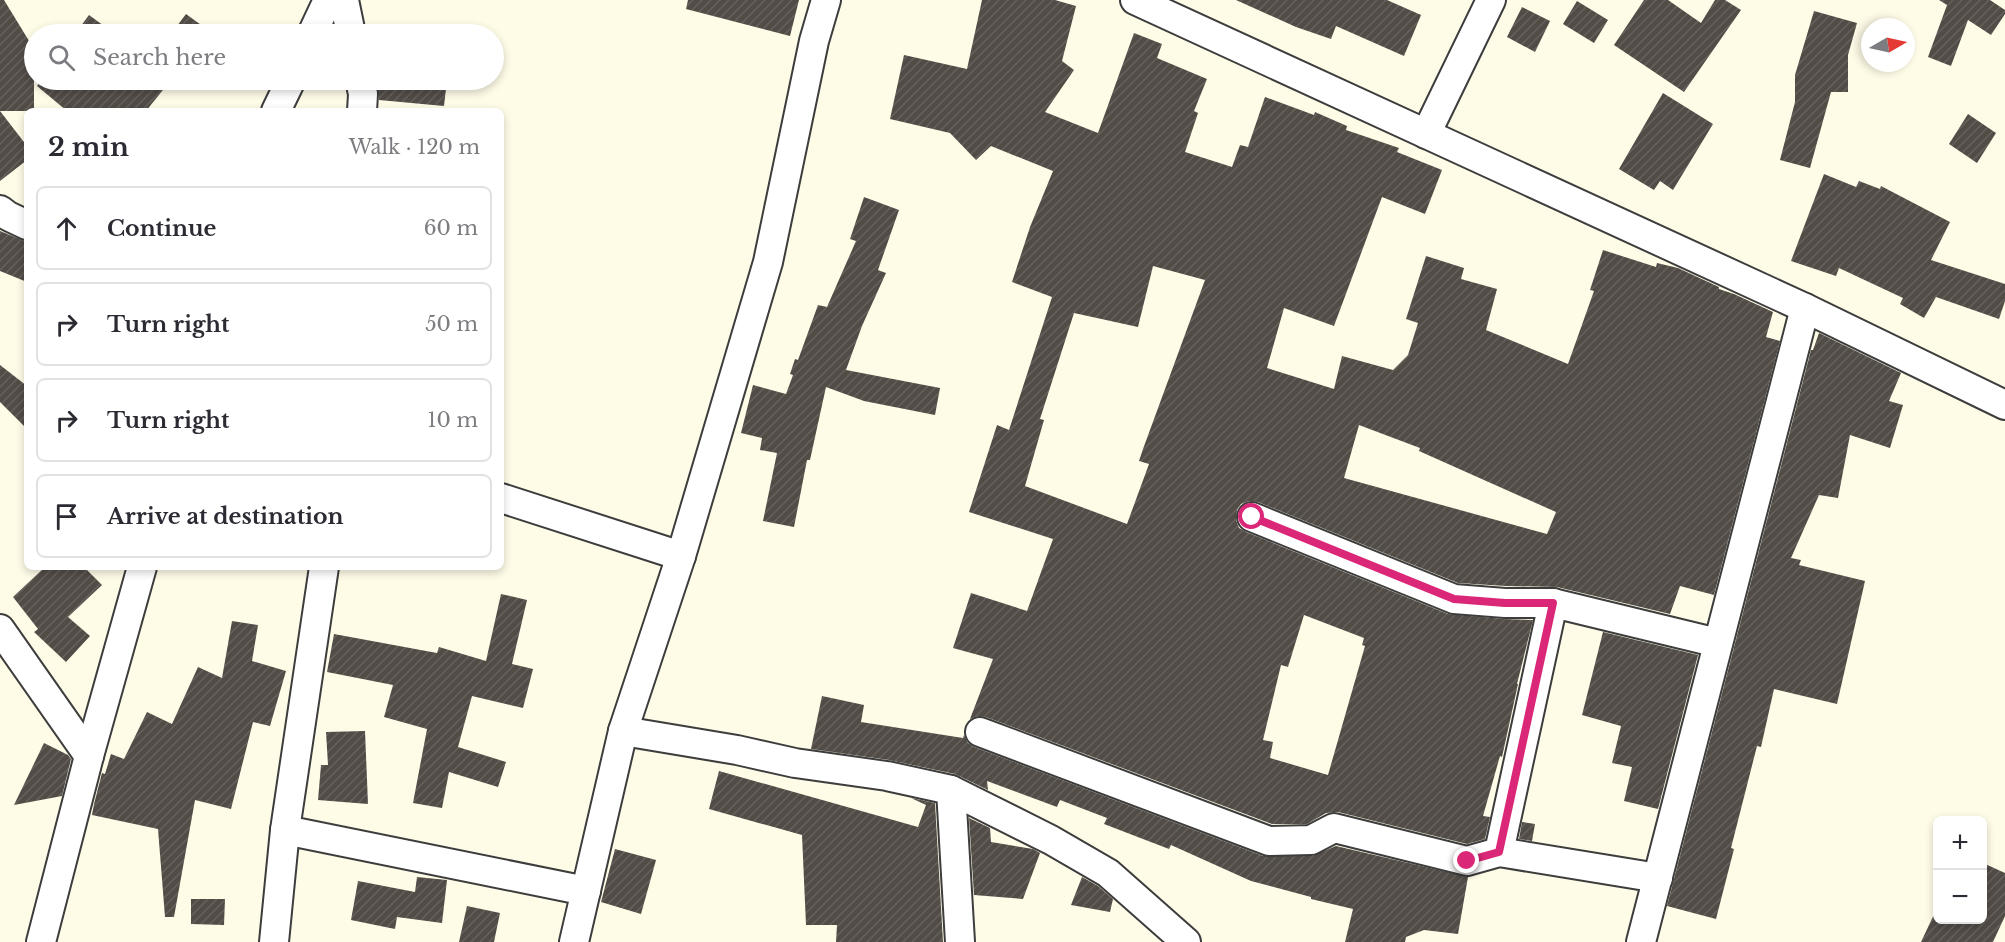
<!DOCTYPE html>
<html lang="en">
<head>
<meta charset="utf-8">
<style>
	:root { --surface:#fff; --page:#f7f7f7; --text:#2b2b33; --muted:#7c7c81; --line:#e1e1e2 }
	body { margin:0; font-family:"Libre Baskerville",serif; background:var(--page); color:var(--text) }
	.controls { position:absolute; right:18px; bottom:18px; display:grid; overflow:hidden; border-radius:9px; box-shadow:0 3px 9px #0003 }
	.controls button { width:54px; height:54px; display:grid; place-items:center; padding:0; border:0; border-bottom:2px solid var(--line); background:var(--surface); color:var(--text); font:30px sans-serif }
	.compass { position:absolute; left:1861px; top:18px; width:54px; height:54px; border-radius:50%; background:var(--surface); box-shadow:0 3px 9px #0003; rotate:81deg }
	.stop { position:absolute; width:18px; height:18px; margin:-14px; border:4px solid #db2777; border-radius:50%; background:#fff }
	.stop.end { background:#db2777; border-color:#fff; box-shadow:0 2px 6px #0008 }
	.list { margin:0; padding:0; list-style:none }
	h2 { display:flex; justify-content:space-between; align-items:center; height:78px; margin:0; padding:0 24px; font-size:26px }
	h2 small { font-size:20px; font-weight:400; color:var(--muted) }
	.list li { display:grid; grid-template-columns:39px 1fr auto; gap:18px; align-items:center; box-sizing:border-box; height:84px; margin:0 12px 12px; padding:0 12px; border:2px solid var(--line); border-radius:9px }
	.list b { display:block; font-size:22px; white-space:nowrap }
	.list em { font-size:20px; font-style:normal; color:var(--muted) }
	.icon { flex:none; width:33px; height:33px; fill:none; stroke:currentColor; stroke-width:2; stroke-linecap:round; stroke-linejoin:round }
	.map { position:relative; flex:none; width:2005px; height:942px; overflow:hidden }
	.search { position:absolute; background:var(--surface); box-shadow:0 3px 9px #0003; left:24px; top:24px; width:480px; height:66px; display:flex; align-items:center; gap:15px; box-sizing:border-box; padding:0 21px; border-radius:33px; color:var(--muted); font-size:22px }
	.panel { position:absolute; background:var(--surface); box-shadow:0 3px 9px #0003; left:24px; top:108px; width:480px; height:462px; border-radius:9px }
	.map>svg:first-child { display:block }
</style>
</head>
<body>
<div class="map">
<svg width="2005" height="942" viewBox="0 0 2005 942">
	<defs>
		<pattern id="building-hatch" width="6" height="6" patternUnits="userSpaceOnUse" patternTransform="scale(1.5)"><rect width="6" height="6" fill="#524c47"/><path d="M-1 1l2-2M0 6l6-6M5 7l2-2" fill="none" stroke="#66615d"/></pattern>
	</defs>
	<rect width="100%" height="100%" fill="#fefce7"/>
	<!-- building -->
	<g fill="url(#building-hatch)" fill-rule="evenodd">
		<path d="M0,0H4L34,49V111H0L27,146V160L0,181Z"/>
		<path d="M688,0H799L790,36L686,9Z"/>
		<path d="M982,0H1055L1076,6L1062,61L1074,70L1045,112L1098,133L1134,33L1162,44L1157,58L1207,79L1194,111L1198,113L1185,152L1232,167L1240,145L1248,147L1265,97L1314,115L1315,112L1347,126L1346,130L1399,148L1397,152L1442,170L1425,214L1382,197L1334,326L1284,308L1267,368L1334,389L1342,356L1393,370L1408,355L1418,323L1406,319L1426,256L1464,268L1461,279L1497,289L1486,330L1568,364L1594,291L1590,290L1603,250L1656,267L1657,263L1678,268L1719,287V289L1734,294L1773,312L1766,337L1780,341L1714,595L1680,586L1670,614L1557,587L1506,586L1458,583L1258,502L1249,501L1241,504L1237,510L1236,520L1239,528L1246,532L1448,614L1504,619L1533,620L1517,684H1518L1502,757L1500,756L1483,816L1490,817L1485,839L1467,844L1338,812L1326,813L1307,824H1272L986,717L978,716L970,719L993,659L953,648L971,593L1027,611L1053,539L969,512L997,425L1009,430L1052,297L1012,282L1030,227L1053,171L991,146L976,160L950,133L890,119L904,55L967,69ZM1153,266L1205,280L1143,449L1139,461L1149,464L1127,524L1025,486L1044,420L1040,419L1074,313L1138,327ZM1359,425L1420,448L1419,451L1556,512L1547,534L1344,478ZM1304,615L1364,638L1362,645L1365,646L1328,775L1270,758L1273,742L1263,740L1281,665L1288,667Z"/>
		<path d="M1236,0H1387L1421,15L1404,56L1336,26L1331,39L1296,27Z"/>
		<path d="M1644,0H1668L1701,23L1715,0H1725L1741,10L1684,92L1614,45Z"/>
		<path d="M1939,0H1990L2005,10V14L1991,35L1968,20L1951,66L1928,57L1947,5Z"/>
		<path d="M1577,1L1608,20L1594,43L1563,24Z"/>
		<path d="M1522,7L1550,21L1535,52L1507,37Z"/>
		<path d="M1814,11L1857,23L1848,55V92H1831L1810,168L1780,160L1795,102V75Z"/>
		<path d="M186,14L208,30L204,34H171Z"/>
		<path d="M89,15L115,34H75Z"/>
		<path d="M42,80H171L146,111H67L37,86Z"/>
		<path d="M377,80H447L444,106L379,100Z"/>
		<path d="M1663,93L1713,124L1673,190L1660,181L1654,190L1619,169Z"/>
		<path d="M1968,114L1996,133L1977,163L1949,144Z"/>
		<path d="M1824,174L1856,187L1859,181L1880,189L1881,186L1950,222L1931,260L2005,284V301L1999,319L1936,297L1924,318L1900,304L1903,298L1839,268L1836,276L1791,261Z"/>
		<path d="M864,197L899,210L878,270L886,273L862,326L846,370L940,388L935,415L864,401L826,387L810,460H807L794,527L763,521L777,453L760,450L762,438L741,433L753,385L786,394L793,375L790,374L795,359L798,360L818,305L827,307L856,241L850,239Z"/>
		<path d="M0,231L27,242V282L0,271Z"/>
		<path d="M1819,333L1901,373L1889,401L1903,405L1890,448L1850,435L1838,498L1819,495L1791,558L1801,560L1799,565L1865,581L1837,704L1774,689L1761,747L1757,746L1731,848L1734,849L1716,919L1667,906L1811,350H1813Z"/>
		<path d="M0,365L27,386V429L0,402Z"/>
		<path d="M45,567H84L102,585L68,617L90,636L66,662L34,632L38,629L13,597Z"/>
		<path d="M501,594L527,600L512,664L533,669L523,708L472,696L458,747L506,762L498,787L449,772L442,808L413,803L427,729L384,717L393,685L327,672L334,634L437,653L439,647L486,661Z"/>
		<path d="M232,621L258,625L252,661L286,671L270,726L253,722L231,809L195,800L174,917H165L158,829L92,815L94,804L102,773L105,774L111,754L124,759L147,712L172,724L198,667L222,678Z"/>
		<path d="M1603,632L1698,655L1658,809L1624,801L1632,767L1612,763L1621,726L1582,715Z"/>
		<path d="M822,696L864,705L861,722L963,738L964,735L968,743L974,747L1263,856H1312L1336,846L1468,877L1458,934L1424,930L1406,937L1405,942H1345L1353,909L1311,899V897L1251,881L1171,845L1169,849L1104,824L1107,818L1060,800L1057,807L987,781L988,790L955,774L889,760L811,749Z"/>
		<path d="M365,731L368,804L318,800L321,765H328L326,732Z"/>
		<path d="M44,743L68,755L71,759L62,796L14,805Z"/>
		<path d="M719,771L918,827L926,805L911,798L935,803L943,942H836L837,925H806L802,835L709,809Z"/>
		<path d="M969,818L990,828L991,842L1033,849L1040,853L1023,899L974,895Z"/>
		<path d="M1522,822L1535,824L1532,841L1519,839Z"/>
		<path d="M615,849L656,860L641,914L601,902Z"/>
		<path d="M1983,863L2005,873V916L1993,942H1921L1938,906V920H1983Z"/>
		<path d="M417,877L447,880L442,923L397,917L395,929L351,920L358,881L415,892Z"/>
		<path d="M1082,877L1098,886L1113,899L1110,912L1071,905Z"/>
		<path d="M191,899H225L224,925L191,924Z"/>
		<path d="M467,906L500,913L494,942H459Z"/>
	</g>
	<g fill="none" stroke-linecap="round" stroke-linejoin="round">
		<!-- minor casing -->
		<g stroke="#3d3d3d" stroke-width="32">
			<g id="minor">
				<path d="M344,0L351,34"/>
				<path d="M1135,0L1805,308L2005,405"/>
				<path d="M312,34L328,0"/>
				<path d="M360,80L363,94L362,111"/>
				<path d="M276,111L291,80"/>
				<path d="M1426,134L1491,0"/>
				<path d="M0,210L8,216L27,225"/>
				<path d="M501,498L681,556"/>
				<path d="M1252,517L1454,599L1505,603H1553L1718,643"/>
				<path d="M0,629L89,756"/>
				<path d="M623,731L737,750L795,763L887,776L951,790L960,942"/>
				<path d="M980,732L1269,841L1311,840L1334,828L1467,861L1499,852L1658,878"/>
				<path d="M951,790L1051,840L1108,873L1186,942"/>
				<path d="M285,830L586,891"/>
				<path d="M1499,852L1553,603"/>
				<path d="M41,942L89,756L142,567"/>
				<path d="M274,942L285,830L324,567"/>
				<path d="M574,942L623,731L681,556L768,262L814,41L826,0"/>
				<path d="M1641,942L1805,308"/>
			</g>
		</g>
		<!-- minor -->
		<use href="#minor" stroke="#fff" stroke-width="28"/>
	</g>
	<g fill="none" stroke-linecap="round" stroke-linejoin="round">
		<!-- route -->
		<path stroke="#db2777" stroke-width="8" d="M1252,517L1454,599L1505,603H1553L1499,852L1467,861"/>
	</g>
</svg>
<div class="controls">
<button>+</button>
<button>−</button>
</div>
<svg class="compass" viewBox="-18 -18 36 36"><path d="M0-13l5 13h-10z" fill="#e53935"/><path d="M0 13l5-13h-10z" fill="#7c7c81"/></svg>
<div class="stop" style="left:1252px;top:517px"></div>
<div class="stop end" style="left:1467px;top:861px"></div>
<div class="search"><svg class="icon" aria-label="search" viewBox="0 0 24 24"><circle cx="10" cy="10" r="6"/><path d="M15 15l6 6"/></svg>Search here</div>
<section class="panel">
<h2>2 min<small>Walk · 120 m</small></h2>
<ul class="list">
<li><svg class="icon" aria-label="ahead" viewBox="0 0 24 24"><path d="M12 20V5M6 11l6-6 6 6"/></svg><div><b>Continue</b></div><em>60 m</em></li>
<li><svg class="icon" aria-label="right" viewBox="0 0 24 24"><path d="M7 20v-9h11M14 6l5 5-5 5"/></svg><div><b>Turn right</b></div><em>50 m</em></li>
<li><svg class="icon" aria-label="right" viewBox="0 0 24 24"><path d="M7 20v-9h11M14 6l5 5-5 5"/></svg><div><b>Turn right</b></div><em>10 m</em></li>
<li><svg class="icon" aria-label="arrive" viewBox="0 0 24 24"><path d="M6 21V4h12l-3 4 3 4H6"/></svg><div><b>Arrive at destination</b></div></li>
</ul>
</section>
</div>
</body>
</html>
